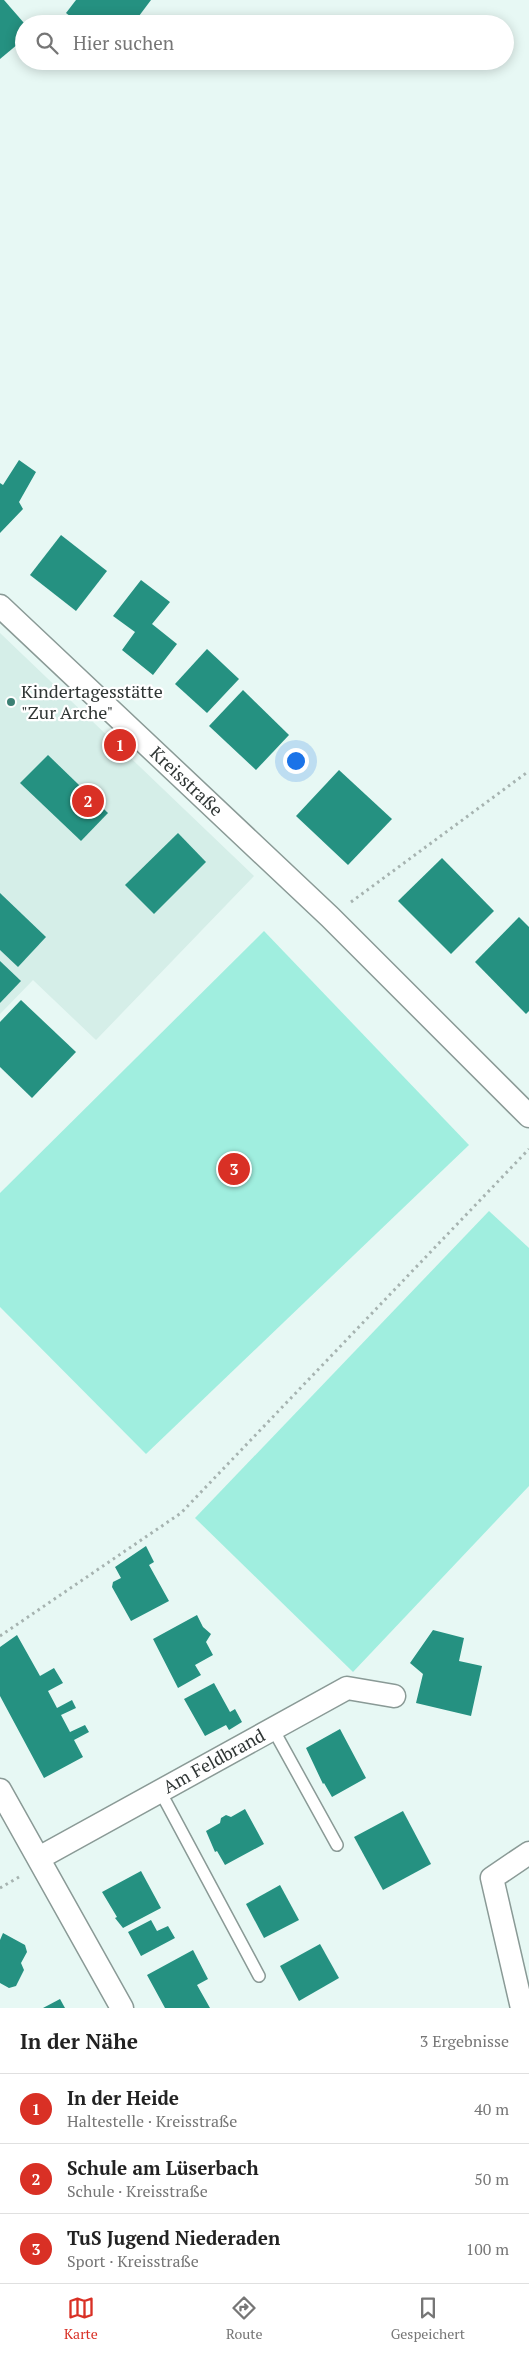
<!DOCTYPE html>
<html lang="de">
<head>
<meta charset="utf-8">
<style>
	:root { --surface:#fff; --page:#f6f6f6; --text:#222; --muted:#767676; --line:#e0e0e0; --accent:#d93025 }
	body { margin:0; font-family:"PT Serif",serif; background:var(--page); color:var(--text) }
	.you { position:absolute; left:295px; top:760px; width:18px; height:18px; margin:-12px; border:4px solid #fff; border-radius:50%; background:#1a73e8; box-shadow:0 0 0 8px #1a73e833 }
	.badge { display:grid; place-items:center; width:32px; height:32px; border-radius:50%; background:var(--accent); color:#fff; font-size:16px; font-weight:700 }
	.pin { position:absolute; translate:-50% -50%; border:2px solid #fff; box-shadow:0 1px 5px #0006 }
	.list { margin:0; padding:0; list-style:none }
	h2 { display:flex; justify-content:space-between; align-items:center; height:65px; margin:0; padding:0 20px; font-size:21px }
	h2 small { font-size:16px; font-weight:400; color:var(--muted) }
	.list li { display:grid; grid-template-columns:32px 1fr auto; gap:15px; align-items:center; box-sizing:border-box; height:70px; padding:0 20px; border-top:1px solid var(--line) }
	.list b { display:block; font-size:19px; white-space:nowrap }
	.list p { margin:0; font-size:16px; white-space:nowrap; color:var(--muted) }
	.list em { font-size:16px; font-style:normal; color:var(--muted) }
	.icon { flex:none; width:28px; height:28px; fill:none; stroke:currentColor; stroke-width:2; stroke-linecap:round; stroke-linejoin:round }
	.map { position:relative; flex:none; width:529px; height:2008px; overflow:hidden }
	.search { position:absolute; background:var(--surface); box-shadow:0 2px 12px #0003; left:15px; right:15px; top:15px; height:55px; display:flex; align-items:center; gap:12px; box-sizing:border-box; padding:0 18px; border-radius:28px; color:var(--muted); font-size:19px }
	.sheet { height:275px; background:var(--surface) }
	nav { display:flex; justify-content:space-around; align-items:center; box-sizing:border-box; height:70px; border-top:1px solid var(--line); background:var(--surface); font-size:14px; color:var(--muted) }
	nav a { display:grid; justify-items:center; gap:2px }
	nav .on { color:var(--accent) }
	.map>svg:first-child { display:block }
</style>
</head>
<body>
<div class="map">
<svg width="529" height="2008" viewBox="0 0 529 2008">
	<rect width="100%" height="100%" fill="#e7f8f4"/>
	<!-- built -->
	<path fill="#d5eee8" d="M0,633L254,876L96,1040L33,980L0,1014Z"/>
	<!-- garden -->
	<g fill="#a0eedf">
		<path d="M264,931L469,1145L146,1454L0,1307V1193Z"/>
		<path d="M489,1211L529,1248V1486L353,1672L195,1518Z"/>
	</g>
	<!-- building -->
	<g fill="#259181">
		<path d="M0,0H4L24,23V39L0,59Z"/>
		<path d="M76,0H151L133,24H80L66,13Z"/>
		<path d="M19,460L36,472L19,502L23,509L0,533V483L3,485Z"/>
		<path d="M61,535L107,571L76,611L30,575Z"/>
		<path d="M141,580L170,602L152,624L177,644L153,675L122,650L135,632L113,616Z"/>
		<path d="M207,649L239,679L207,713L175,684Z"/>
		<path d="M243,690L289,735L256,770L209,726Z"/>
		<path d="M48,755L108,813L81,841L20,783Z"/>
		<path d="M339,770L392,819L348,865L296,816Z"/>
		<path d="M178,833L206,862L154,914L125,885Z"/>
		<path d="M442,858L494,911L451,954L398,901Z"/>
		<path d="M0,893L46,937L18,967L0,950Z"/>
		<path d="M519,917L529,927V1011L526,1014L475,962Z"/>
		<path d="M0,961L21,981L0,1003Z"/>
		<path d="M21,1000L76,1052L32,1098L0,1067V1022Z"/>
		<path d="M146,1546L154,1562L149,1565L169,1601L131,1621L112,1587L113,1582L121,1578L115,1567Z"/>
		<path d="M197,1615L203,1627L211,1634L206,1642L213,1655L195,1665L201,1675L178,1688L153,1639Z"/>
		<path d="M433,1630L464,1638L459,1661L482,1666L471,1716L416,1703L423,1674L410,1663Z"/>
		<path d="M17,1635L40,1676L54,1668L63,1683L48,1691L57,1708L72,1700L76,1708L61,1715L70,1732L85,1725L89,1732L74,1740L83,1757L44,1778L0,1696V1647Z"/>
		<path d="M214,1683L230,1712L235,1709L242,1722L229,1730L226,1725L205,1736L184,1699Z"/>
		<path d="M340,1729L366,1778L332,1797L324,1783L323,1784L306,1748Z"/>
		<path d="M245,1809L264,1844L225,1865L217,1851L215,1852L206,1831L220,1823L221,1818L226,1815L231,1817Z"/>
		<path d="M403,1811L431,1864L383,1890L354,1837Z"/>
		<path d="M141,1871L161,1908L123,1928L115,1918L117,1917L102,1892Z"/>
		<path d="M280,1885L299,1920L264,1938L246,1904Z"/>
		<path d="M151,1920L157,1931L168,1926L175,1938L141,1956L128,1932Z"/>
		<path d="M3,1933L25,1945L27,1952L21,1963L24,1970L16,1986L9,1988L0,1983V1940Z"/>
		<path d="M320,1944L339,1978L299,2001L280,1966Z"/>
		<path d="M193,1950L208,1979L197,1985L210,2008H165L147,1975Z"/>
		<path d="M60,1999L65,2008H43Z"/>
	</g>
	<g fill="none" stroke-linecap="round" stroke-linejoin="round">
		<!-- service casing -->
		<g stroke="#8a9a96" stroke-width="14">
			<g id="service">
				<path d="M273,1729L337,1845"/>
				<path d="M160,1791L259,1976"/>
			</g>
		</g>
		<!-- minor casing -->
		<g stroke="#8a9a96" stroke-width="25">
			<g id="minor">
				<path id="s1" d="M0,606L330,917L529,1116"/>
				<path d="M0,1790L122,2008"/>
				<path id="s2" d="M39,1858L347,1688L394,1696"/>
				<path d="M522,2008L492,1878L529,1853"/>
			</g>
		</g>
		<!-- path -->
		<g stroke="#a6b3b0" stroke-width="3" stroke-dasharray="2.5 4" stroke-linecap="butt">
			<path d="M351,902L529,771"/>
			<path d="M0,1636L181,1513L529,1149"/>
			<path d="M0,1888L19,1877"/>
		</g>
		<!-- service -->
		<use href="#service" stroke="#fff" stroke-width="11"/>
		<!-- minor -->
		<use href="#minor" stroke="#fff" stroke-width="22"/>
	</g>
	<!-- markers -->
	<circle fill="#3c8074" stroke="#fff" stroke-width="2" cx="11" cy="702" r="5"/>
	<g text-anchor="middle" stroke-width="4.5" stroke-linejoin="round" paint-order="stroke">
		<!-- poi labels -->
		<g font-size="18" fill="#303635" stroke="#fff" text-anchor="start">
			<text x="21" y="698">Kindertagesstätte<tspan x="21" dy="21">"Zur Arche"</tspan></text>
		</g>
		<!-- street labels -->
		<g font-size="18" fill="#303635" stroke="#fff">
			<text dy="6" stroke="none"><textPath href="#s1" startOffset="256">Kreisstraße</textPath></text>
			<text dy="6" stroke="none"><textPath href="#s2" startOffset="200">Am Feldbrand</textPath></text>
		</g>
	</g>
</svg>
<div class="you"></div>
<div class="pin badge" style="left:120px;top:745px">1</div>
<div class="pin badge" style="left:88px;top:801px">2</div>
<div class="pin badge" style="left:234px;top:1169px">3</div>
<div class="search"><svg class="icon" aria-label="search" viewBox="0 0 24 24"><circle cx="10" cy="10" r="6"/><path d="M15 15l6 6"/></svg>Hier suchen</div>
</div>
<section class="sheet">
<h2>In der Nähe<small>3 Ergebnisse</small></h2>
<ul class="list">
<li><span class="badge">1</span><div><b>In der Heide</b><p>Haltestelle · Kreisstraße</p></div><em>40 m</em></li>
<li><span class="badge">2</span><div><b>Schule am Lüserbach</b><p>Schule · Kreisstraße</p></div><em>50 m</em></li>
<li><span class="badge">3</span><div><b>TuS Jugend Niederaden</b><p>Sport · Kreisstraße</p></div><em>100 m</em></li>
</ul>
</section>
<nav>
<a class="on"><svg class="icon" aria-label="map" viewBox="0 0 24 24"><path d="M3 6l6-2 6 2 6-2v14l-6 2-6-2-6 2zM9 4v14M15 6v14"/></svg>Karte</a>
<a><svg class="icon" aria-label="directions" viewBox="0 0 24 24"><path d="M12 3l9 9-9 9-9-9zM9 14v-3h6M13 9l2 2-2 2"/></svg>Route</a>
<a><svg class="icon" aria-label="saved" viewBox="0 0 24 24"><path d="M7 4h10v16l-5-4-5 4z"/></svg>Gespeichert</a>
</nav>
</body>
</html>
